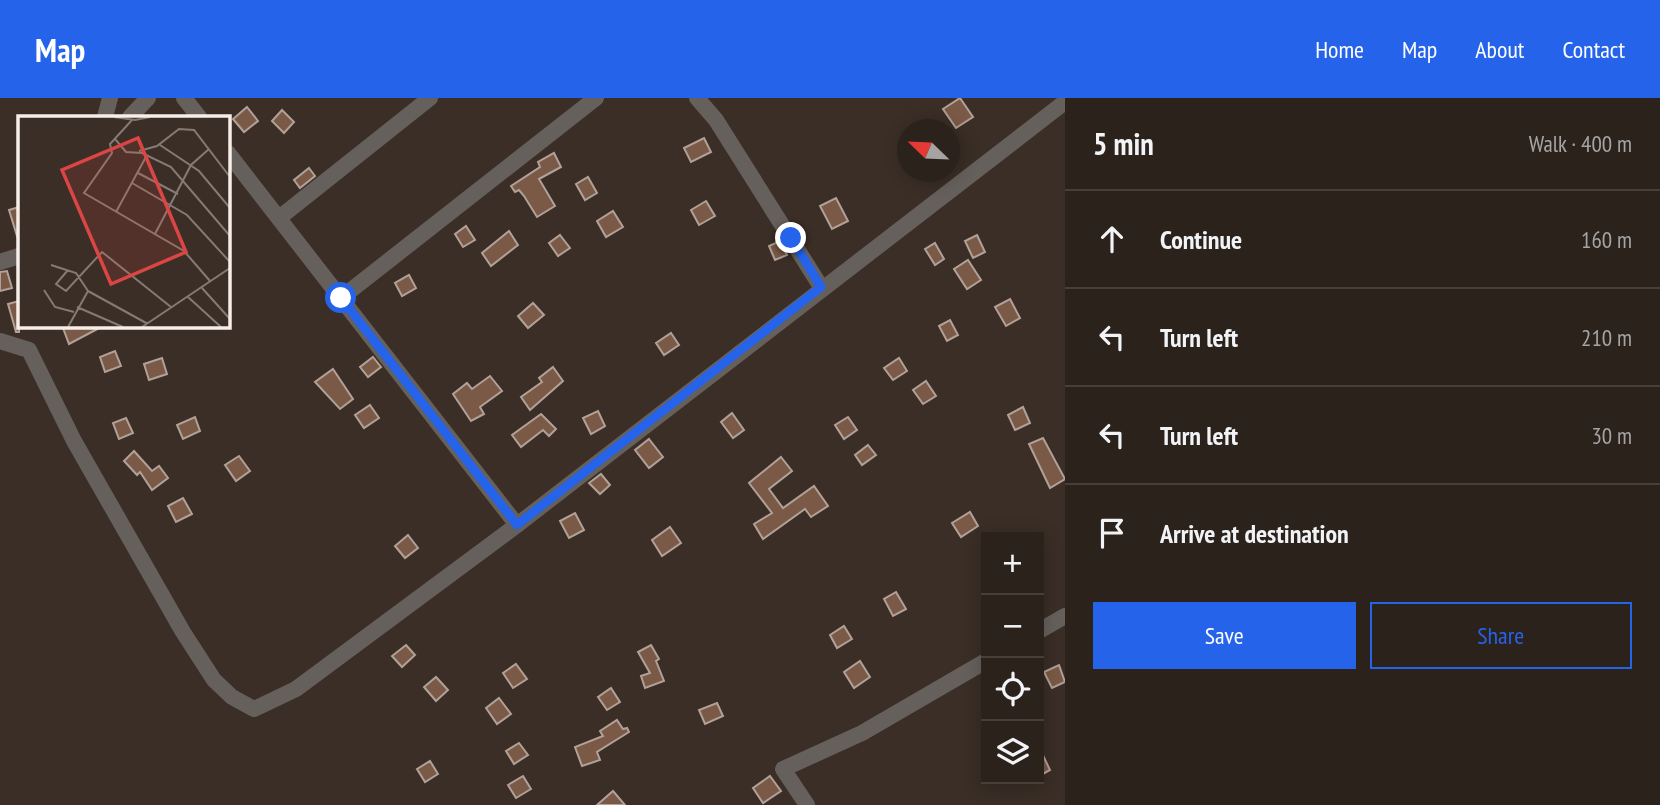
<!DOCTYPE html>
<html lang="en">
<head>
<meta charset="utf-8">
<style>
	:root { --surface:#2c221c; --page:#382f29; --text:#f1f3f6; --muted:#a6a4a3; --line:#483f3b; --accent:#2563eb }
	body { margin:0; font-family:"PT Sans Narrow",sans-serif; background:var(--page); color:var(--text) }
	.controls { position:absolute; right:21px; bottom:21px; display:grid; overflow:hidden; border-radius:0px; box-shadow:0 4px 18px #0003 }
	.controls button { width:63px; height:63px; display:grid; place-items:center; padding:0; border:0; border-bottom:2px solid var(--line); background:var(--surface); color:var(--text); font:35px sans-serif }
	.compass { position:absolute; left:897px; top:21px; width:63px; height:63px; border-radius:50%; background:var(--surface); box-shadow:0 4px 18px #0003; rotate:293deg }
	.stop { position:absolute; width:21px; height:21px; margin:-16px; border:5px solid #2563eb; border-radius:50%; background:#fff }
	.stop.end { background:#2563eb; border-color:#fff; box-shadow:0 2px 7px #0008 }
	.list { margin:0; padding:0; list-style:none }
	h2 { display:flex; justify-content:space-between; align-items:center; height:91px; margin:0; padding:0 28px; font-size:30px }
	h2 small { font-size:23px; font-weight:400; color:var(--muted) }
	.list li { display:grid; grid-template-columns:46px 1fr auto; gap:21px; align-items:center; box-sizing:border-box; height:98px; padding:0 28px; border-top:2px solid var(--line) }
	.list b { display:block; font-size:26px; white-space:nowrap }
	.list em { font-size:23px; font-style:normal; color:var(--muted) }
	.actions { display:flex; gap:14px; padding:21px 28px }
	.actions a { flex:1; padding:16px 0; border:2px solid var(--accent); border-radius:0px; text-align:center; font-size:24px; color:var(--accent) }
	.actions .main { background:var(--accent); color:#fff }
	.icon { flex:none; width:38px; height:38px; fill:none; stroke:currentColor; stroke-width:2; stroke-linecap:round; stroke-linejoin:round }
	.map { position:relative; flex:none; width:1065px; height:707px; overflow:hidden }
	header { display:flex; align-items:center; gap:42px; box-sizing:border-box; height:98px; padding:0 35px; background:var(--accent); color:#fff }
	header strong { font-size:33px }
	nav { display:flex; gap:38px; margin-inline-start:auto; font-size:24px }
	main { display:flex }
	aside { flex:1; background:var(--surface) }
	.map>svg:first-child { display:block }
</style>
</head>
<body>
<header>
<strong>Map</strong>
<nav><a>Home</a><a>Map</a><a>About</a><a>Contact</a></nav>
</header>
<main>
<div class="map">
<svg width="1065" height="707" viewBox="0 0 1065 707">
	<rect width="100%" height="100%" fill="#3a2e26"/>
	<!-- building -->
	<g fill="#7a5a46" stroke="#b1a198" stroke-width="2">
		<path d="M960,0L973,19L956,30L943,11Z"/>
		<path d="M247,9L258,23L244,34L233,21Z"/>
		<path d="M282,12L294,24L284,35L272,23Z"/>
		<path d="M704,40L711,54L691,64L684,50Z"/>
		<path d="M554,55L561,69L539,81L555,108L537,119L524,98L519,92L515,94L511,88L540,69L538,64Z"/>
		<path d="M309,70L315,78L300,90L294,82Z"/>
		<path d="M588,79L597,95L585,102L576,86Z"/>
		<path d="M836,100L848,123L832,131L820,108Z"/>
		<path d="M706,103L715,118L699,127L691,112Z"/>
		<path d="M19,109V138H17L9,112Z"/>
		<path d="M613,113L623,129L606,139L597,123Z"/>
		<path d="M466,128L475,142L463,149L455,136Z"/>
		<path d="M509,133L518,147L491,168L482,155Z"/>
		<path d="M560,137L570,150L558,158L549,145Z"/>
		<path d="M977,137L985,154L973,160L965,143Z"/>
		<path d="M780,143L787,157L775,162L769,148Z"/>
		<path d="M935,145L944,161L935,167L925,151Z"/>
		<path d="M968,162L981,182L967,191L954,171Z"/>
		<path d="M7,173L12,190L0,193V174Z"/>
		<path d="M409,177L416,190L402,198L395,185Z"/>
		<path d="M1010,201L1020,220L1006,228L995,209Z"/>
		<path d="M19,203V234H16L8,206Z"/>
		<path d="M533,205L544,217L528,230L518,218Z"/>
		<path d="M950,222L958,237L947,243L939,228Z"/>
		<path d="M70,228H103L69,246L63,230Z"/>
		<path d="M671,235L679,247L664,257L656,245Z"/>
		<path d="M115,253L121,268L105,274L100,259Z"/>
		<path d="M373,259L381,269L368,279L360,269Z"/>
		<path d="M162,260L167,276L149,282L144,266Z"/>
		<path d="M899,260L907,273L893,282L884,270Z"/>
		<path d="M553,269L563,283L530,312L521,299L542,284L539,280Z"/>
		<path d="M333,271L353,301L340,311L315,284Z"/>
		<path d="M490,278L502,293L480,309L484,316L471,323L453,296L467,285L472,291Z"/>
		<path d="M926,283L936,298L923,306L913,292Z"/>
		<path d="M370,307L379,320L364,330L355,317Z"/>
		<path d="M1023,309L1030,325L1015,332L1008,317Z"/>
		<path d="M598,313L605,328L591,336L583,320Z"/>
		<path d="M732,315L744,332L733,340L721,324Z"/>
		<path d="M541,316L556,331L549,338L543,332L521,349L512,337Z"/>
		<path d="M195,319L200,333L183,341L177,327Z"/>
		<path d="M848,319L857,332L844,341L835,327Z"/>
		<path d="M126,320L133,335L119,341L113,325Z"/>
		<path d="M1043,340L1065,381L1050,390L1029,346Z"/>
		<path d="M649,341L663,359L649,370L635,352Z"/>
		<path d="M868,347L876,357L862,367L855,357Z"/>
		<path d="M134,353L152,373L159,368L168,380L152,392L140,374L137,377L124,363Z"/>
		<path d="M239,358L250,373L236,383L225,367Z"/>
		<path d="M781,359L792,373L769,391L783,410L814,388L828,408L811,419L805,411L763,441L754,426L772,415L749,385Z"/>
		<path d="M601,376L610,387L600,396L589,385Z"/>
		<path d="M183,400L192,416L176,424L168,408Z"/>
		<path d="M970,414L978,428L961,439L952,425Z"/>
		<path d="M575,415L584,432L569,440L560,423Z"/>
		<path d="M670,429L681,445L662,458L652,442Z"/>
		<path d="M408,437L418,450L405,460L395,448Z"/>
		<path d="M896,494L906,511L893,518L884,501Z"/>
		<path d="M844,528L852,541L837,550L830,537Z"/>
		<path d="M406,547L415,557L402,569L392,558Z"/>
		<path d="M651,547L659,561L656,563L664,583L645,590L641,578L650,575L638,554Z"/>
		<path d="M860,563L870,579L854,590L844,574Z"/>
		<path d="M516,566L527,581L513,590L503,575Z"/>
		<path d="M1059,567L1065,584L1052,590L1044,574Z"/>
		<path d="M436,579L448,592L436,603L424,589Z"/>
		<path d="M611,590L620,604L607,612L598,599Z"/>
		<path d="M499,600L511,616L497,626L486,610Z"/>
		<path d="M717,605L723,618L705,626L699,612Z"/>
		<path d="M617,622L623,631L627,630L629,634L597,654L600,662L582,668L575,649L603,638L600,633Z"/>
		<path d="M519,645L528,657L514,666L506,653Z"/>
		<path d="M1039,649L1050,672L1039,678Z"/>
		<path d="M430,663L438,676L425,684L417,671Z"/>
		<path d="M523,678L531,691L516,700L508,687Z"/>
		<path d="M770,678L781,693L763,705L753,690Z"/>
		<path d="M613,693L625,707H597Z"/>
	</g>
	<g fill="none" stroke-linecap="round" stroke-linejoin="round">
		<!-- minor -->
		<g stroke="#66605c" stroke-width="16">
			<path d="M184,0L199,19"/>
			<path d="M697,0L716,22L821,189"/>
			<path d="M105,19L110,0"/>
			<path d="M130,19L148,0"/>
			<path d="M228,55L517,427"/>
			<path d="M279,120L430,0"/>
			<path d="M0,164L19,158"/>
			<path d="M341,200L596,0"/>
			<path d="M0,243L29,252L74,343L183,534L214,582L232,599L254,611L296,591L517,427L1065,4"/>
			<path d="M1039,533L1065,518"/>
			<path d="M807,707L783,671L862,635L986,563"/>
		</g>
	</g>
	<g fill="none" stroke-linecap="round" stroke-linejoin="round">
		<!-- route -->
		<path stroke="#2563eb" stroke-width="9" d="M341,200L517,427L821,189L791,140"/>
	</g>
	<!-- overview -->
	<g transform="translate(18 18)">
		<rect width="212" height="212" fill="#3a2e26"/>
		<path fill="none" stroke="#867b74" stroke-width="2" d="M96,1L117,4L132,1M114,4L92,28L94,37L66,77L166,135L192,165M97,23L108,36L124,37L153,51L212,120M142,29L181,55L212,92M121,35L139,30L161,13L176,14L212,61M120,57L160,78M114,67L169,99L212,146M98,96L129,39M137,118L173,49L191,33M33,149L58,157L70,175L50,211M50,154L38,168L48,175L84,136L153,191M184,172L212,203M26,174L37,191L56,196M70,175L130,208M170,181L203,211M59,191L105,211M124,211L212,152"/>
		<path fill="#db4645" fill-opacity="0.15" stroke="#db4645" stroke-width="3.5" d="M120,22L168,136L93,168L44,54Z"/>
		<rect width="212" height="212" fill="none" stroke="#f7eee9" stroke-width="3.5"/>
	</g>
</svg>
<div class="controls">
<button>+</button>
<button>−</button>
<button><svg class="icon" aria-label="locate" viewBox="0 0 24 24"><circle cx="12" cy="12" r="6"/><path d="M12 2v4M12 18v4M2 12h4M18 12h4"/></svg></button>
<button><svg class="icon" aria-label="layers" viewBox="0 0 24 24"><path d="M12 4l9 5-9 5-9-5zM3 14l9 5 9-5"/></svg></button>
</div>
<svg class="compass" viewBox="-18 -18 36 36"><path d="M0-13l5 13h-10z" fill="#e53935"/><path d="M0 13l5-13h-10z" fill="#a6a4a3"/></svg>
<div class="stop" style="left:341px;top:200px"></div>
<div class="stop end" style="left:791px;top:140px"></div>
</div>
<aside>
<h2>5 min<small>Walk · 400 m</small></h2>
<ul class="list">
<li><svg class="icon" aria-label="ahead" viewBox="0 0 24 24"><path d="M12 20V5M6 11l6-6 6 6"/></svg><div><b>Continue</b></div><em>160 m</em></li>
<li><svg class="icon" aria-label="left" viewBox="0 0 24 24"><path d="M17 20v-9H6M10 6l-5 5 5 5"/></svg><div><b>Turn left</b></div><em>210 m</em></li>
<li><svg class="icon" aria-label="left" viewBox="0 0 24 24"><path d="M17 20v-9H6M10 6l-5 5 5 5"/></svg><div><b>Turn left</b></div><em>30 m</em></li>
<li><svg class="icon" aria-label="arrive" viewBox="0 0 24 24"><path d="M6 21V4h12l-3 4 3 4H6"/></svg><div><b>Arrive at destination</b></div></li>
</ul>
<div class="actions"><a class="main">Save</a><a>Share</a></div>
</aside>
</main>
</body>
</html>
